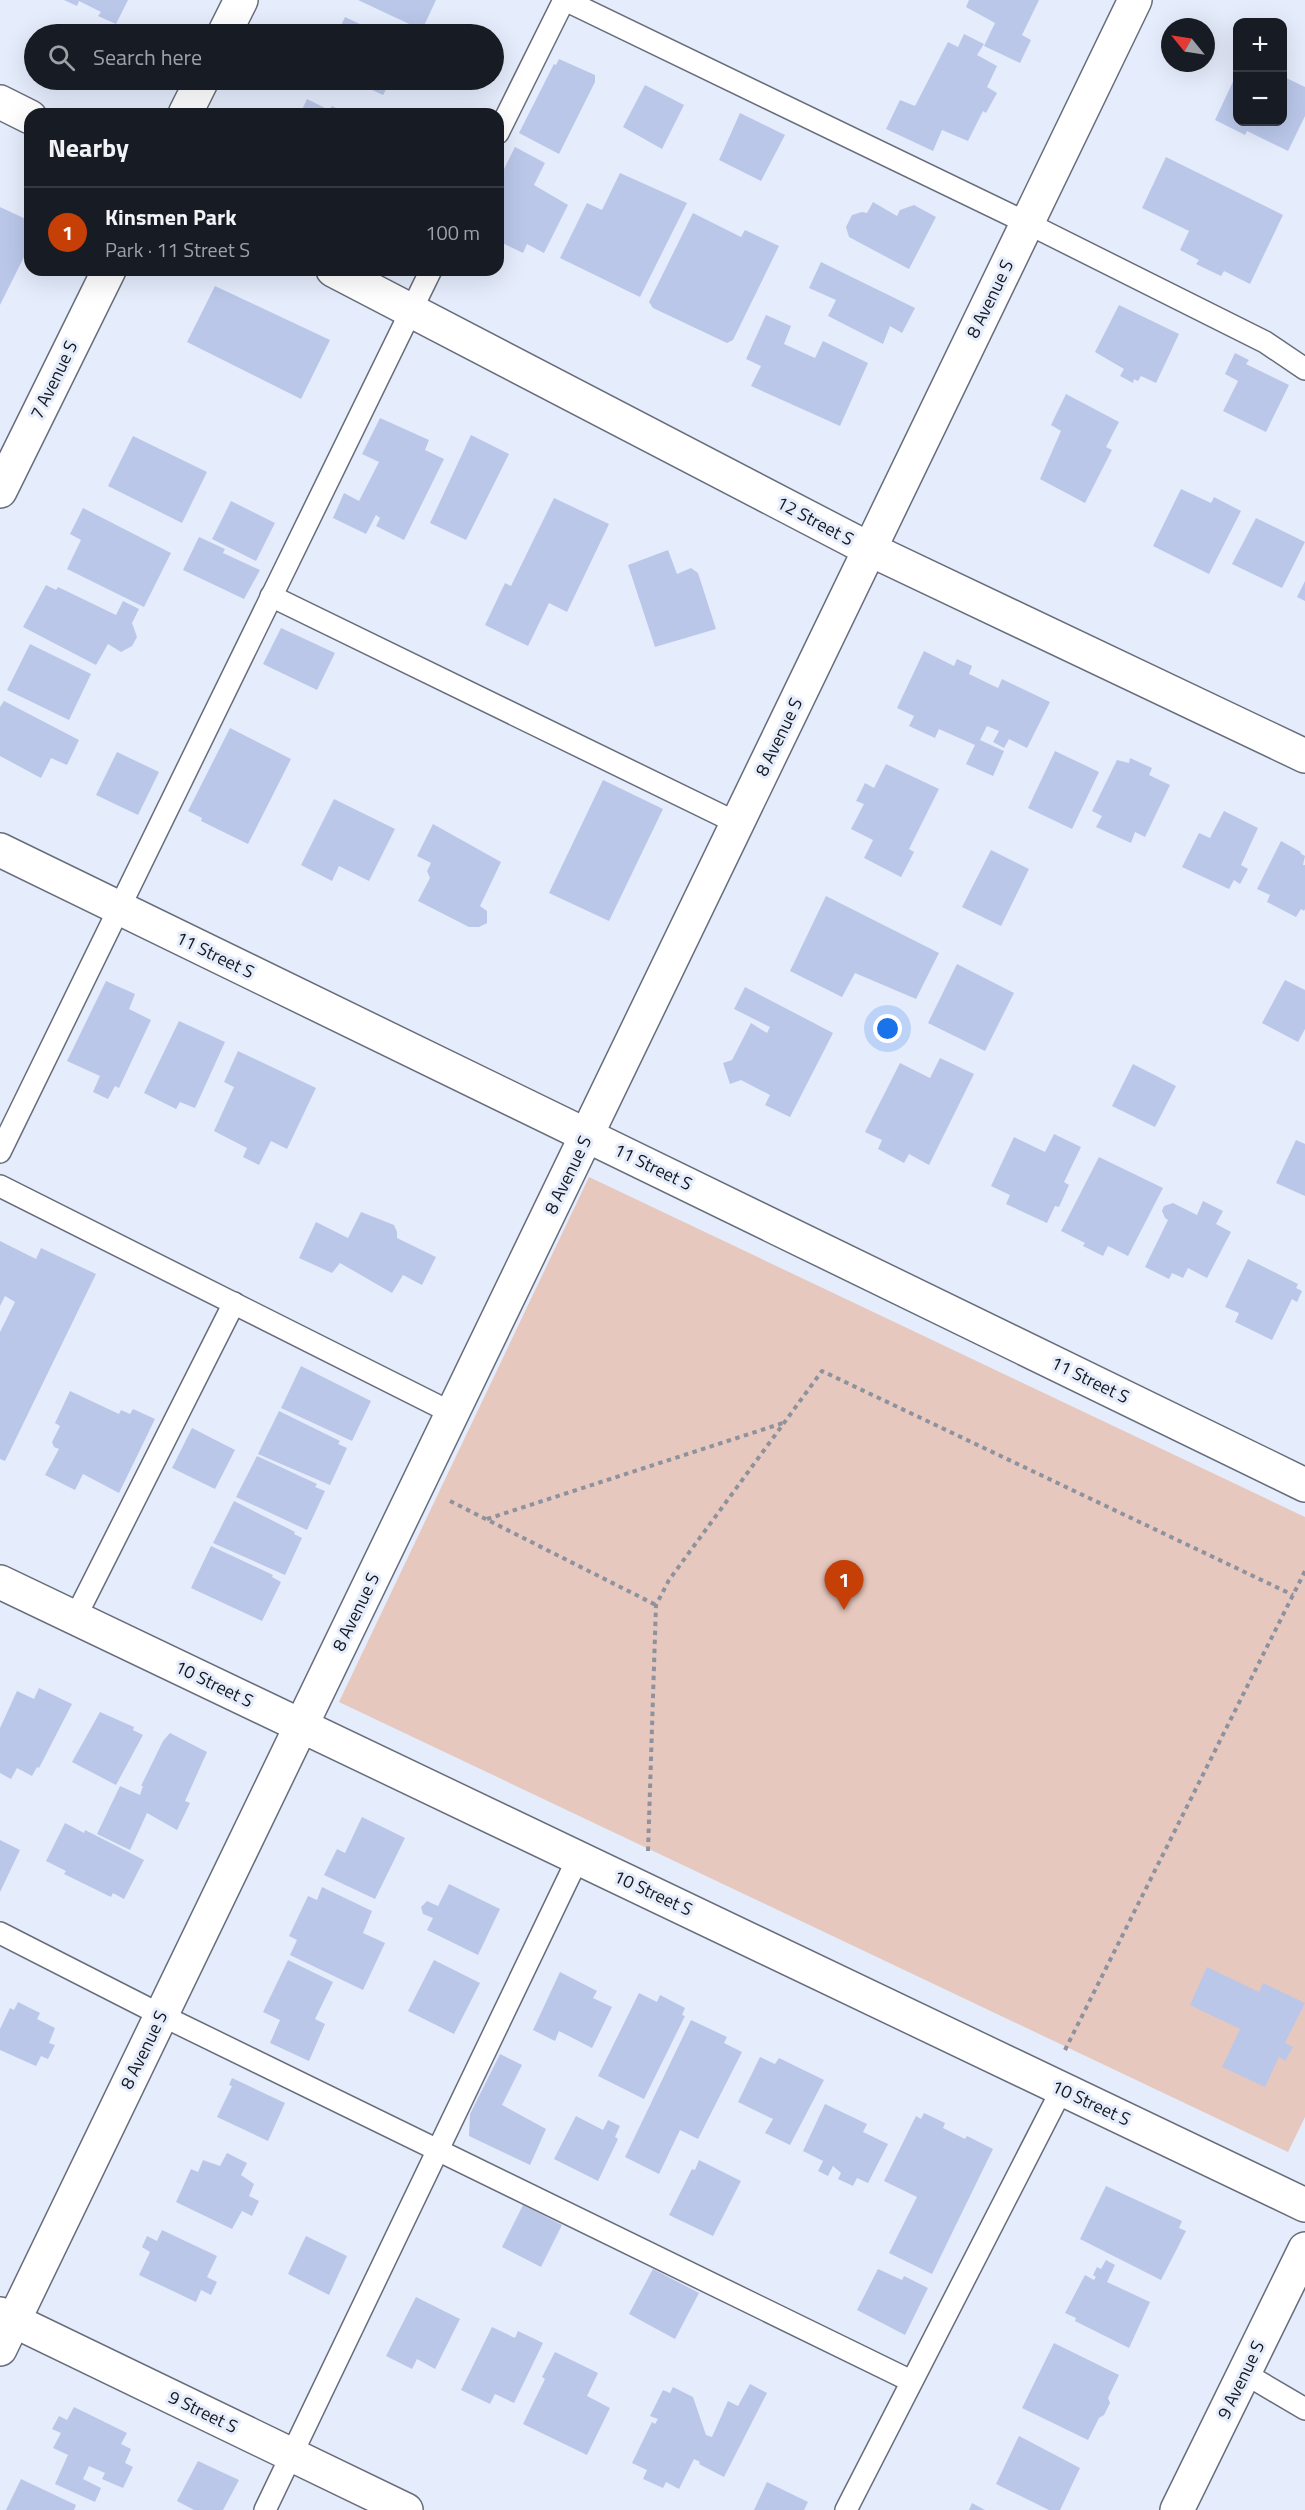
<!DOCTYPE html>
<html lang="en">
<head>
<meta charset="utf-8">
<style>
	:root { --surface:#171b24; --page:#20242c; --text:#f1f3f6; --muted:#9ea1a6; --line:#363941; --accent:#c63f07 }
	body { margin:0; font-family:"Titillium Web",sans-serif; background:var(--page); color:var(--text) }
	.controls { position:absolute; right:18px; top:18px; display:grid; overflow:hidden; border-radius:12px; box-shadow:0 6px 24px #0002 }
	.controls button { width:54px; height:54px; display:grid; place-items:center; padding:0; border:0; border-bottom:2px solid var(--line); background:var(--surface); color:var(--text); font:30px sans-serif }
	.compass { position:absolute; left:1161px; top:18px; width:54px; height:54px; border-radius:50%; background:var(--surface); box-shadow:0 6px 24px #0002; rotate:300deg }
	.you { position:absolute; left:888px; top:1029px; width:21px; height:21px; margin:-15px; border:4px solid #fff; border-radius:50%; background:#1a73e8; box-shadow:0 0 0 9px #1a73e833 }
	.badge { display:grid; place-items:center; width:39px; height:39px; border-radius:50%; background:var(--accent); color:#fff; font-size:20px; font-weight:700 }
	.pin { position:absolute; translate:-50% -50px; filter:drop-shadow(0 2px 3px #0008) }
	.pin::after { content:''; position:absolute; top:32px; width:21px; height:18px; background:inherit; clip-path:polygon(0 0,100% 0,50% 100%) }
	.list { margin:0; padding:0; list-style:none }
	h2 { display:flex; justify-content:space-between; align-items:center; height:78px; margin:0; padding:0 24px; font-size:26px }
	h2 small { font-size:20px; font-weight:400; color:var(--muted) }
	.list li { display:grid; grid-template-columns:39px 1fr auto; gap:18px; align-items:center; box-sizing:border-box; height:90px; padding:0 24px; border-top:2px solid var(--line) }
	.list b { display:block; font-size:22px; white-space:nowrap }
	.list p { margin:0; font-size:20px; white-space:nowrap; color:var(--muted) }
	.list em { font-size:20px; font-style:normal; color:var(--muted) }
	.icon { flex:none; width:33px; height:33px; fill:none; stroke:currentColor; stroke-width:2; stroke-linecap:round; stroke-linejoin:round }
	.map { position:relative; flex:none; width:1305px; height:2510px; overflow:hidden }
	.search { position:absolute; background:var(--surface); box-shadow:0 6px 24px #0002; left:24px; top:24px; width:480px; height:66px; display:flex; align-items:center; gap:15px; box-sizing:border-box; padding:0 21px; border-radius:33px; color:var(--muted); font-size:22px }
	.panel { position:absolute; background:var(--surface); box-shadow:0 6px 24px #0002; left:24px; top:108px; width:480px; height:168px; border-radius:18px }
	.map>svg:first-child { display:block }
</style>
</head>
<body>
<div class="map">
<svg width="1305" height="2510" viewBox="0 0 1305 2510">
	<rect width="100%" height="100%" fill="#e5ecfc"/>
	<!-- green -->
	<path fill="#e7c8be" d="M589,1177L1305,1517V2117L1288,2152L339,1702Z"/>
	<!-- building -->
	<g fill="#bac7e9">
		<path d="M64,0H128L116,24L98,16L101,12L79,1L77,6Z"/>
		<path d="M358,0H436L422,30Z"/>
		<path d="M969,0H1039L1022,35L1031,40L1020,63L984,46L995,23L966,7Z"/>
		<path d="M345,17L381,34H337Z"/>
		<path d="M964,34L984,44L977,55L997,66L987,87L997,93L986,113L983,111L968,141L942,130L933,151L886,129L900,100L915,106L948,42L958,47Z"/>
		<path d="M559,59L595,75V82L559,154L519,133L554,64L556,65Z"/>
		<path d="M1238,71V122H1282V76L1305,87V116L1288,151L1247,131L1245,135L1215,120Z"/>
		<path d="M351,80H391L383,95Z"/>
		<path d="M645,85L684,105L662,149L623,127Z"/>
		<path d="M307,99L329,110L332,106L348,114H300Z"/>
		<path d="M740,113L785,135L761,181L719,160Z"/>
		<path d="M515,147L545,163L534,185L568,205L544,253L527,244L523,253L498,241V181Z"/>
		<path d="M1166,157L1283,215L1250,284L1224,271L1221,276L1196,264L1199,260L1180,250L1189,231L1142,208Z"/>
		<path d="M620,173L687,203L640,297L560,258L587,203L602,210Z"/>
		<path d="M873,202L897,216L900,210L914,205L936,217L909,269L849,237L846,227L852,215L862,212L867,213Z"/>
		<path d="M0,207L30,221V245L0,305Z"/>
		<path d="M693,213L741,237L745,230L779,246L733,340L727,343L653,308L649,302Z"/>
		<path d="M821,262L915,308L902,333L890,326L883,344L828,316L836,300L809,288Z"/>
		<path d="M215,286L330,340L301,399L187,342Z"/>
		<path d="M1119,305L1179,334L1156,383L1141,376L1138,381L1134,379L1133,383L1120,376L1124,369L1095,352Z"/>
		<path d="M766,315L791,326L784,344L815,358L823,341L868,363L840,426L751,386L761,366L746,359Z"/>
		<path d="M1235,353L1249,360L1246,364L1289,385L1266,432L1223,411L1238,381L1225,374Z"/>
		<path d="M1066,394L1119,422L1106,447L1112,450L1085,503L1040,479L1061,431L1051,425Z"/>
		<path d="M380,418L429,440L425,450L444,459L404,540L376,526L380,518L376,515L366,534L333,518L344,493L359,501L379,462L362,454Z"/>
		<path d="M471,435L509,454L466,540L430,523Z"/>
		<path d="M133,436L207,472L182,523L108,486Z"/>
		<path d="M1181,489L1211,503L1214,497L1241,511L1209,574L1153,546Z"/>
		<path d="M554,498L609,524L567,612L549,603L528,646L485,625L505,583L511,586Z"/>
		<path d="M231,501L275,523L256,561L212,539Z"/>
		<path d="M83,508L171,553L144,607L67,569L81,540L70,534Z"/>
		<path d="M1256,518L1305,542L1282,588L1232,564Z"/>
		<path d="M199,537L225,549L223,553L260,570L244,599L183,570Z"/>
		<path d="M668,550L677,574L691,568L698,573L716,629L655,647L628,565Z"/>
		<path d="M1305,581V601L1297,597Z"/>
		<path d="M46,585L56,590L58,587L116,615L123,601L139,609L132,623L137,637L132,646L121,652L108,644L96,665L23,627Z"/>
		<path d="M281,628L335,653L317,690L263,664Z"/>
		<path d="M30,644L91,674L69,720L7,690Z"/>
		<path d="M924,651L954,666L957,659L972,666L969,674L998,688L1002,679L1050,702L1027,748L1009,739L1004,748L993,742L999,731L987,726L980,740L1004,751L993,776L966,764L975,745L939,729L935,738L909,726L914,716L897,708Z"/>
		<path d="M4,701L79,740L67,765L51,758L41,778L0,756V707Z"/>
		<path d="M230,728L291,759L248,844L201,821L202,818L188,811Z"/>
		<path d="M1055,751L1099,772L1072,829L1028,808Z"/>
		<path d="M117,752L159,772L138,815L96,795Z"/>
		<path d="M1130,758L1152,768L1149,775L1170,785L1145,837L1135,832L1131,843L1096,827L1102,816L1092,811L1117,760L1129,763Z"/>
		<path d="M886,764L939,789L909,849L914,852L901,877L864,858L873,840L851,829L864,804L856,801L865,783L874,788Z"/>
		<path d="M603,780L663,809L609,921L549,893Z"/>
		<path d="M334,799L395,829L369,881L339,866L332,881L301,865Z"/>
		<path d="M1224,811L1258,828L1241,865L1248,869L1240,884L1234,880L1229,889L1182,867L1199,833L1210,838Z"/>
		<path d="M433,824L501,862L480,906L487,911V923L479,927H469L418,901L430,878L427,871L431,863L417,856Z"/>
		<path d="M1281,841L1301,852L1300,853L1305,856L1303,865H1305V909L1304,911L1301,909L1296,917L1267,902L1270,895L1257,889Z"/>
		<path d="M991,850L1029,869L1001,926L962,907Z"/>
		<path d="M826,896L939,953L916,999L855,973L842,997L790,971Z"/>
		<path d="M957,964L1014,993L985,1051L928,1023Z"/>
		<path d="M1285,980L1305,990V1029L1298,1042L1262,1023Z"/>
		<path d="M106,981L135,994L129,1009L151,1020L119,1088L115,1086L108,1099L93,1092L100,1076L67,1061Z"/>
		<path d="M745,987L833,1033L790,1117L765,1105L770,1095L741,1080L730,1084L723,1063L732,1060L751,1023L767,1033L770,1027L734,1009Z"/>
		<path d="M179,1021L225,1042L195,1108L180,1102L176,1109L144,1093Z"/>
		<path d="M238,1051L316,1088L287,1149L271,1141L259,1165L243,1157L247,1148L214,1131L234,1087L224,1082Z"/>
		<path d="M940,1058L974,1074L929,1165L909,1154L904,1163L878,1149L882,1140L865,1132L900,1063L930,1078Z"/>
		<path d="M1133,1064L1176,1086L1155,1127L1112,1106Z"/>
		<path d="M1054,1134L1081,1147L1064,1182L1069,1185L1059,1207L1055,1206L1047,1223L1006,1204L1010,1195L991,1186L1014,1137L1045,1152Z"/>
		<path d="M1296,1140L1305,1144V1196L1276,1183Z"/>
		<path d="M1099,1157L1163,1188L1128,1256L1108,1246L1103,1256L1083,1246L1085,1243L1061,1231Z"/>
		<path d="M1203,1201L1223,1211L1216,1224L1231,1232L1207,1278L1188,1268L1183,1278L1172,1273L1169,1279L1145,1267L1168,1220L1165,1218L1162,1211L1164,1206L1173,1203L1197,1215Z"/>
		<path d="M361,1212L394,1225L397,1232V1238L436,1257L422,1285L403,1275L392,1293L340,1263L332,1273L299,1258L316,1222L348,1238Z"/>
		<path d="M0,1241L36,1259L41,1248L96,1274L5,1461L0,1459V1332L15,1302L5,1296L0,1306Z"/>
		<path d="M1248,1259L1298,1284L1296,1288L1302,1291L1297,1302L1292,1299L1272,1340L1235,1322L1239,1313L1225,1307Z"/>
		<path d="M301,1366L371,1401L352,1441L281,1408Z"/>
		<path d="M70,1391L119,1414L121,1410L130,1414L133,1409L155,1419L119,1493L83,1474L75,1490L45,1475L59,1449L54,1447L52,1442L60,1426L55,1423Z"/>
		<path d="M279,1411L340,1441L338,1444L347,1448L330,1485L258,1454Z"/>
		<path d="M192,1428L235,1450L215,1489L172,1468Z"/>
		<path d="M257,1456L317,1484L315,1487L325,1491L307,1530L236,1497Z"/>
		<path d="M234,1501L295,1532L294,1534L302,1538L285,1575L213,1543Z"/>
		<path d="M211,1546L273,1575L272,1577L281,1582L262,1621L191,1588Z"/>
		<path d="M39,1688L72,1704L39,1768L37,1767L32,1776L17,1768L11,1779L0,1773V1728L17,1691L34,1699Z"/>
		<path d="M100,1712L134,1727L133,1730L143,1735L116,1785L72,1762Z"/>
		<path d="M170,1733L207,1752L185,1801L190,1803L177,1830L147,1813L130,1850L97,1834L120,1786L140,1795L143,1786H141L163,1741Z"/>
		<path d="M362,1817L405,1838L375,1899L324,1875L337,1849L345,1853Z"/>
		<path d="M65,1823L84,1833L85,1830L144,1860L124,1899L113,1893L111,1897L64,1874L66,1871L46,1861Z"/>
		<path d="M0,1840L20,1850L0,1892Z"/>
		<path d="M449,1884L500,1909L478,1955L427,1930L433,1918L423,1914L421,1907L427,1901L438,1906Z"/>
		<path d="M322,1887L372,1911L363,1933L385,1943L363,1990L290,1955L297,1940L289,1936L308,1896L317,1900Z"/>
		<path d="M288,1960L333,1982L315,2019L325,2024L309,2061L270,2043L280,2020L263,2012Z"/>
		<path d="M434,1960L480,1983L454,2034L408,2011Z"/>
		<path d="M1207,1967L1259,1992L1263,1983L1305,2003L1285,2043L1293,2047L1285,2061L1279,2057L1265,2087L1222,2067L1240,2029L1190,2005Z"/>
		<path d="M560,1972L597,1991L593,1998L612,2007L592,2048L559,2031L555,2041L533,2030Z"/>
		<path d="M639,1993L657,2002L660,1995L685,2008L682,2015L685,2016L644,2099L598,2076Z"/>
		<path d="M18,2002L40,2013L37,2019L55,2028L49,2043L55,2045L48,2059L41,2056L36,2066L0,2050V2029L10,2008L14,2010Z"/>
		<path d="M691,2020L727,2037L724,2043L742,2052L698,2139L680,2130L659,2174L625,2157Z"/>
		<path d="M500,2054L522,2065L502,2105L546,2129L530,2165L469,2136L470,2114Z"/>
		<path d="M760,2057L775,2064L779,2058L824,2080L790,2145L765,2133L773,2119L738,2102Z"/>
		<path d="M232,2078L285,2103L268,2141L217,2117L232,2086L229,2085Z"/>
		<path d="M825,2104L867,2124L863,2132L888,2144L868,2183L857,2178L853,2186L838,2179L841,2173L833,2166L828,2176L818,2171L823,2161L803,2151Z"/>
		<path d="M924,2113L945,2123L943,2128L965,2139L967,2136L993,2149L932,2274L889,2253L917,2197L884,2181L916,2116L921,2119Z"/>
		<path d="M576,2116L603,2130L608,2120L620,2126L615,2137L618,2139L598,2181L554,2159Z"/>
		<path d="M227,2153L247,2163L241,2175L254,2184L249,2196L259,2201L252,2216L242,2211L232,2229L176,2202L191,2169L198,2172L203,2160L220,2166Z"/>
		<path d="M699,2160L741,2181L713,2236L669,2215L692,2169L695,2170Z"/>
		<path d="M1106,2186L1182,2221L1179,2228L1186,2231L1161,2280L1080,2239Z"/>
		<path d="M523,2205L562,2225L541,2267L502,2247Z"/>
		<path d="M162,2230L217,2256L207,2277L217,2282L211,2295L201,2290L196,2302L139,2275L150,2252L142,2247L147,2236L157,2241Z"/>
		<path d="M306,2236L347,2256L329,2295L288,2274Z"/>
		<path d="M1106,2260L1115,2265L1107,2282L1150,2302L1129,2348L1075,2321L1076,2318L1065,2313L1085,2275L1094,2280L1096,2277L1093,2275L1097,2267L1101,2269Z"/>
		<path d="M653,2269L699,2293L675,2339L629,2314Z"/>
		<path d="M878,2269L902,2280L904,2276L928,2288L905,2335L857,2310Z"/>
		<path d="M416,2297L460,2319L435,2369L417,2359L412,2369L386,2356Z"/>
		<path d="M492,2327L515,2338L518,2331L543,2343L514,2403L495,2394L490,2404L461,2390Z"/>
		<path d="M1054,2343L1119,2375L1108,2398L1110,2403L1104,2415L1099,2418L1088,2440L1022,2408Z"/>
		<path d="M555,2352L598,2373L587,2396L610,2408L587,2455L523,2424L545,2379L542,2377Z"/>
		<path d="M750,2384L767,2393L724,2477L699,2464L700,2462L694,2459L679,2489L666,2482L663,2488L643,2479L647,2470L632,2463L652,2422L655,2424L658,2419L650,2416L663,2390L670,2393L673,2387L693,2397L706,2435L712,2437L728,2401L738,2406Z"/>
		<path d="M74,2407L127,2433L121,2444L131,2449L125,2463L133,2467L123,2488L102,2479L105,2473L89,2466L83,2479L101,2488L95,2502L55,2484L68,2455L53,2448L61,2433L52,2429L59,2416L67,2420Z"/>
		<path d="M1019,2436L1080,2468L1060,2510H1049L996,2484Z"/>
		<path d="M198,2461L239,2480L223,2510H194L177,2501Z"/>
		<path d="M21,2479L76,2505L74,2510H6Z"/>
		<path d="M767,2482L808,2502L804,2510H754Z"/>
		<path d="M972,2503L985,2510H969Z"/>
	</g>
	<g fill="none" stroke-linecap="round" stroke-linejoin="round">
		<!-- service casing -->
		<g stroke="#676d7b" stroke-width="24">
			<g id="service">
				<path d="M565,0L1027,223L1265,342L1305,369"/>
				<path d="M498,133L564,0"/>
				<path d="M271,596L737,823"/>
				<path d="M0,1152L431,270"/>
				<path d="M0,1186L452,1413"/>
				<path d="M75,1618L234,1303"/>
				<path d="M0,1933L161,2015L911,2381"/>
				<path d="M1244,2373L1305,2409"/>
				<path d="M265,2510L578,1858"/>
				<path d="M846,2510L1062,2089"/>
			</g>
		</g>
		<!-- minor casing -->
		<g stroke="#676d7b" stroke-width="36">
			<g id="minor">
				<path d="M224,34L241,0"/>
				<path d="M0,102L30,117"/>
				<path d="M185,114L202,80"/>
				<path d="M333,270L869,549L1305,756"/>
				<path d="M0,491L109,270"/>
				<path d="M0,850L1305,1485"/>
				<path d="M0,1582L1305,2205"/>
				<path d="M0,2314L406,2510"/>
				<path d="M0,2349L1135,0"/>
				<path d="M1177,2510L1305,2249"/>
			</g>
		</g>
		<!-- path -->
		<g stroke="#8d929e" stroke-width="4" stroke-dasharray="4.5 4.5" stroke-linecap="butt">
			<path d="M450,1501L656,1605"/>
			<path d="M487,1519L783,1423"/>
			<path d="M648,1851L656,1605L669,1580L822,1371L1293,1595"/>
			<path d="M1065,2050L1305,1571"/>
		</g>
		<!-- service -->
		<use href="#service" stroke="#fff" stroke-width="21"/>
		<!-- minor -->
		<use href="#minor" stroke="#fff" stroke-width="33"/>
	</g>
	<g text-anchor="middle" stroke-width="6" stroke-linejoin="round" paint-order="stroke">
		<!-- street labels -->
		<g font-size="18" fill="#14171c" stroke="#e5ecfc">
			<text transform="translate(990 299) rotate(-64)" y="6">8 Avenue S</text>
			<text transform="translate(54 380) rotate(-64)" y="6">7 Avenue S</text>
			<text transform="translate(815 521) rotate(28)" y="6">12 Street S</text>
			<text transform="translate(779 737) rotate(-64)" y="6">8 Avenue S</text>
			<text transform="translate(215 955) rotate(26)" y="6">11 Street S</text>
			<text transform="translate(653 1167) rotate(26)" y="6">11 Street S</text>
			<text transform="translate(568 1175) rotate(-64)" y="6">8 Avenue S</text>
			<text transform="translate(1090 1380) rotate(26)" y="6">11 Street S</text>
			<text transform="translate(356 1612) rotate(-64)" y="6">8 Avenue S</text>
			<text transform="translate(214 1684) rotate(26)" y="6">10 Street S</text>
			<text transform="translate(653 1893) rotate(25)" y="6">10 Street S</text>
			<text transform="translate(144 2050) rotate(-64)" y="6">8 Avenue S</text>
			<text transform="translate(1091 2103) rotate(25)" y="6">10 Street S</text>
			<text transform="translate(1241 2380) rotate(-64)" y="6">9 Avenue S</text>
			<text transform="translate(203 2412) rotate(26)" y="6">9 Street S</text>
		</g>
	</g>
</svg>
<div class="controls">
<button>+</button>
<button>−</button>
</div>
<svg class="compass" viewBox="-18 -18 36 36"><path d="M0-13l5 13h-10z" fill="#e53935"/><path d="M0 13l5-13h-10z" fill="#9ea1a6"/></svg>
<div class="you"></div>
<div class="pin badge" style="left:844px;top:1610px">1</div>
<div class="search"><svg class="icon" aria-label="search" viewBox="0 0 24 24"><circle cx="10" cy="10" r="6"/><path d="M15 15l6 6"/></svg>Search here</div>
<section class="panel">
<h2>Nearby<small></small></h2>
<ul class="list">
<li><span class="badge">1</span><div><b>Kinsmen Park</b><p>Park · 11 Street S</p></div><em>100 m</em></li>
</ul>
</section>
</div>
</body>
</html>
